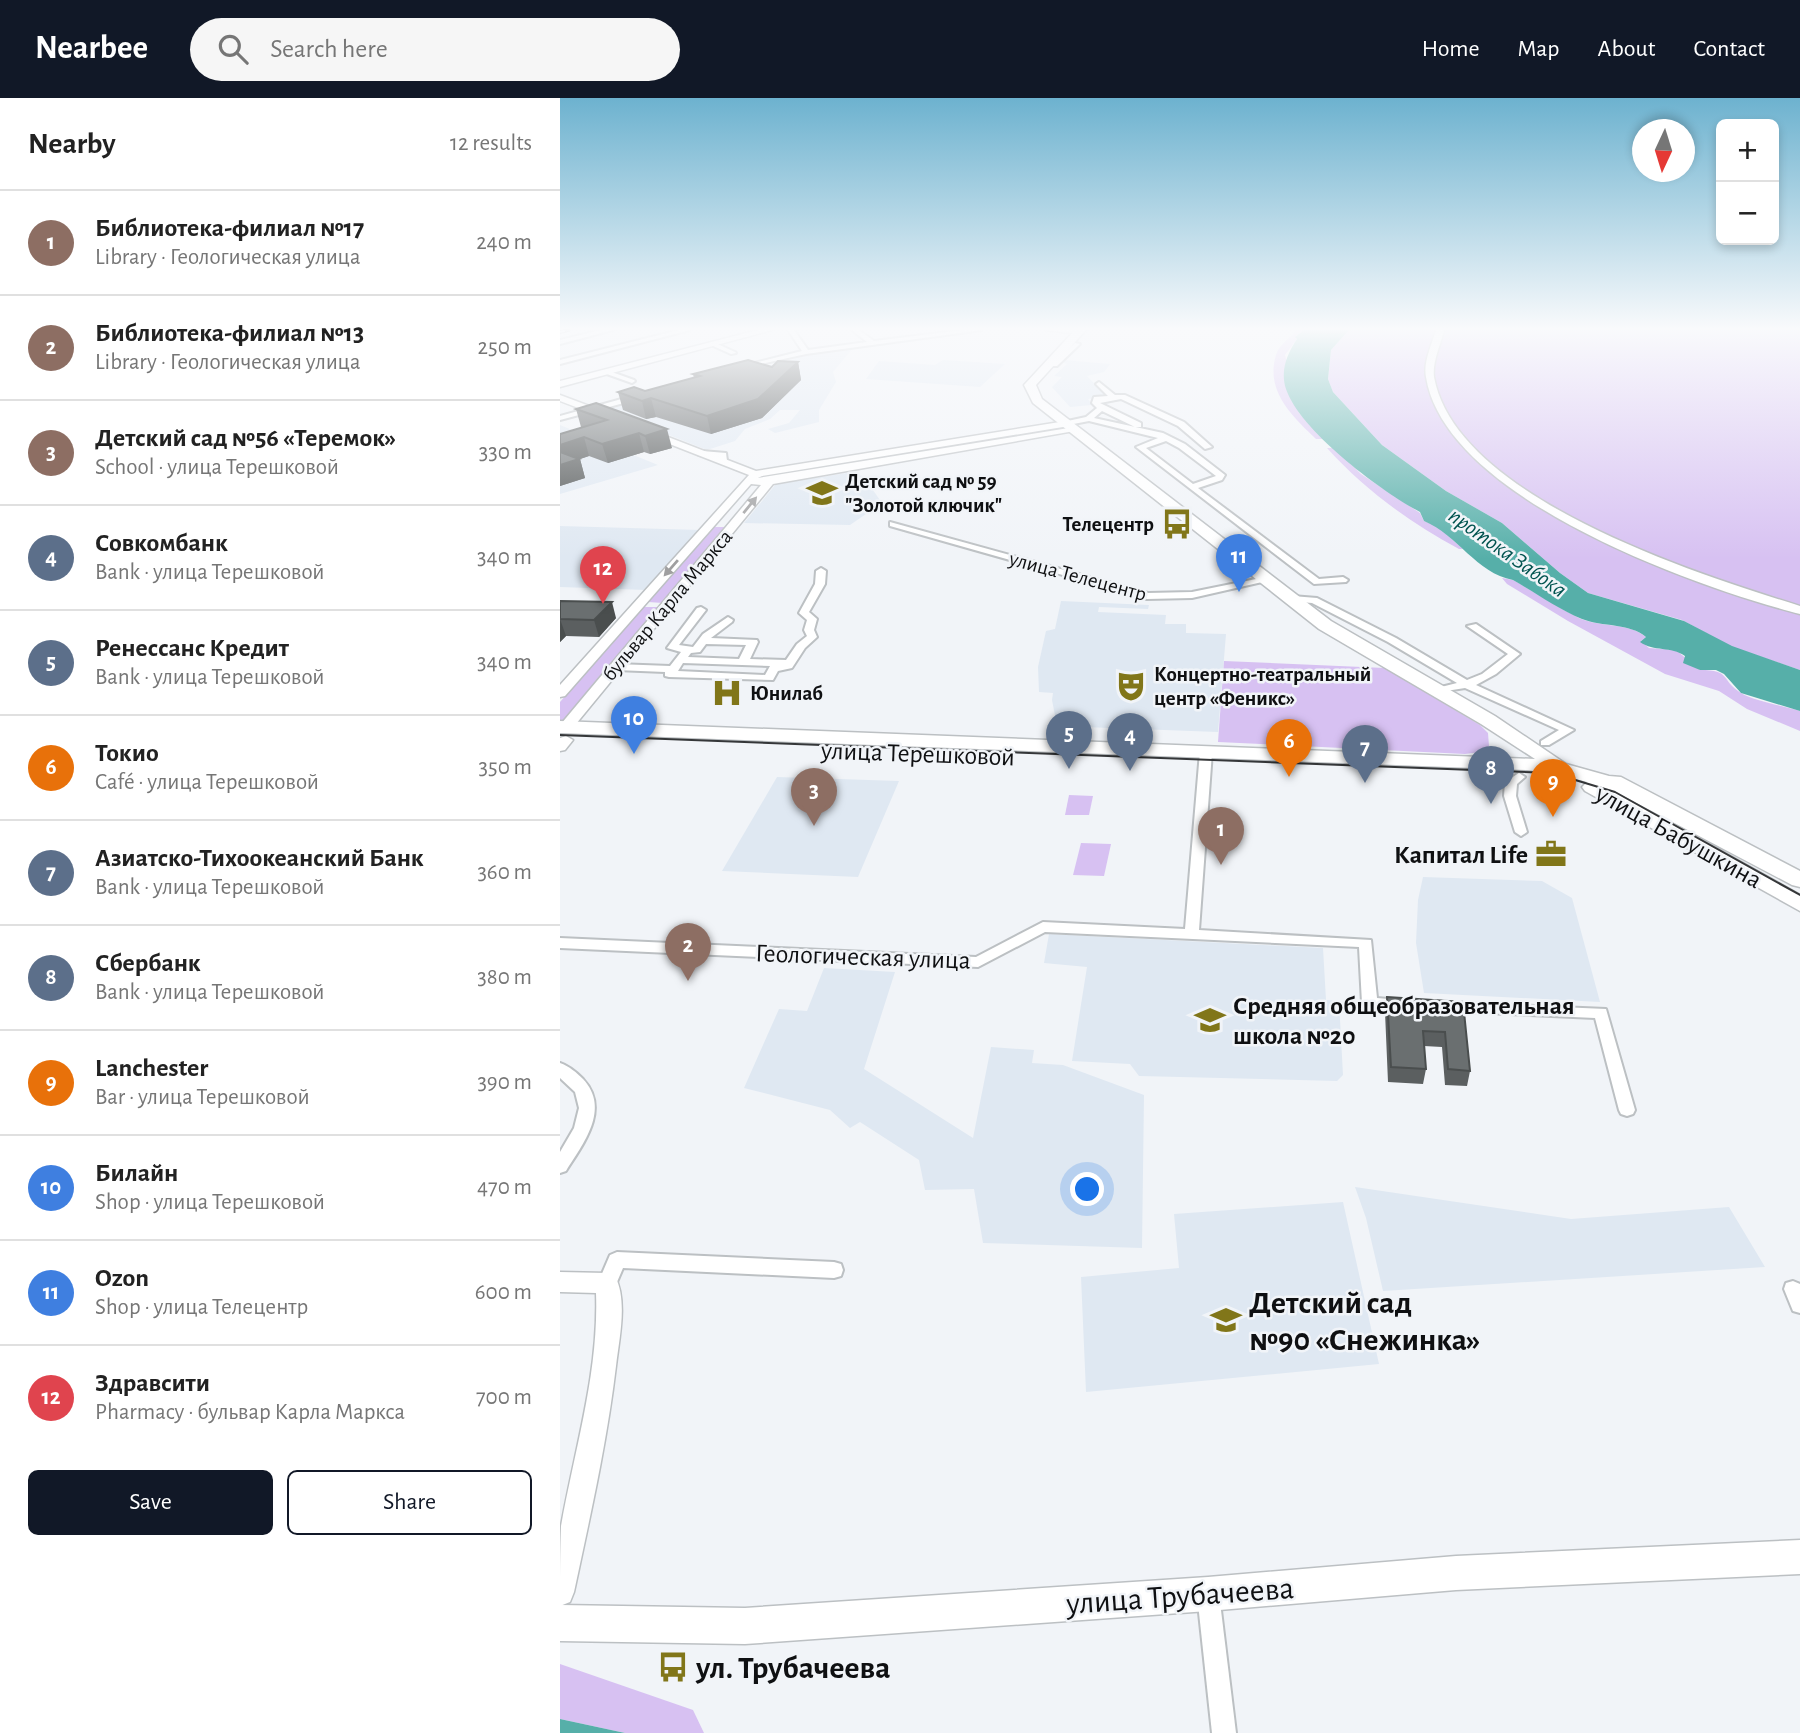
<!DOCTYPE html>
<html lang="en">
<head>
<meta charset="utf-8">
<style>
	:root { --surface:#fff; --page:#f6f6f6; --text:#222; --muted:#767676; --line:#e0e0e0; --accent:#111827 }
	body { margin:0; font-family:"Alegreya Sans",sans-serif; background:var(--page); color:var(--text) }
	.controls { position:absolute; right:21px; top:21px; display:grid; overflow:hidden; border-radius:10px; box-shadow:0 4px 10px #0003 }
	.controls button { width:63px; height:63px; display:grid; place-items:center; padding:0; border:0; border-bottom:2px solid var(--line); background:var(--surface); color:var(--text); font:35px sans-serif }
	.compass { position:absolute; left:1072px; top:21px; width:63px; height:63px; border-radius:50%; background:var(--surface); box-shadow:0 4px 10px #0003; rotate:184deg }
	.you { position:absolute; left:528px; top:1092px; width:24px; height:24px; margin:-18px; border:5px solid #fff; border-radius:50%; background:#1a73e8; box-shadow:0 0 0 10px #1a73e833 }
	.badge { display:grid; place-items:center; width:46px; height:46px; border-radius:50%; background:var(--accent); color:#fff; font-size:23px; font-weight:700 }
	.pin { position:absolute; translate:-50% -58px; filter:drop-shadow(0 2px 4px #0008) }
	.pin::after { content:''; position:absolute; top:37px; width:24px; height:21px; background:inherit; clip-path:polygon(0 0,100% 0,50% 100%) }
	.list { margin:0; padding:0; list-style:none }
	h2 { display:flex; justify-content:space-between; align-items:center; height:91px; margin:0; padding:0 28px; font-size:30px }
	h2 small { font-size:23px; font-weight:400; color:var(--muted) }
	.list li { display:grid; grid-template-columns:46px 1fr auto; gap:21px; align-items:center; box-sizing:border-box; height:105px; padding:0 28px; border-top:2px solid var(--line) }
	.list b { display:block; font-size:26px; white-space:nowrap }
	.list p { margin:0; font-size:23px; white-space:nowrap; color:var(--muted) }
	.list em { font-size:23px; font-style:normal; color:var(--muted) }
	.actions { display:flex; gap:14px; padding:21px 28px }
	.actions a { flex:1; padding:16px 0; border:2px solid var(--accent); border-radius:10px; text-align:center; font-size:24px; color:var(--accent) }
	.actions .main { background:var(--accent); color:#fff }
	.icon { flex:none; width:38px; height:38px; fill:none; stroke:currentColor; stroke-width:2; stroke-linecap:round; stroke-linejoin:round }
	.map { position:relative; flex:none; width:1240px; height:1635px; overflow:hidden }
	header { display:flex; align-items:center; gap:42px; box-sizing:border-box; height:98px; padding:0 35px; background:var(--accent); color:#fff }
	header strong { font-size:33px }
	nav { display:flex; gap:38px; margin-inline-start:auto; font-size:24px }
	.search { width:490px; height:63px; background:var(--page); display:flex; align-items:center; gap:18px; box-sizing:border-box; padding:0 24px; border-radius:38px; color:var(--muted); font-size:26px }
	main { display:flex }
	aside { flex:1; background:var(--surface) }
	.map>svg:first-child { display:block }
</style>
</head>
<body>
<header>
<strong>Nearbee</strong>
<div class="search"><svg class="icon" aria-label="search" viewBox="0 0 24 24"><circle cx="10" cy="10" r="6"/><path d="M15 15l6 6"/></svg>Search here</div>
<nav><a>Home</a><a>Map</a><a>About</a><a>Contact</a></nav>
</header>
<main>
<aside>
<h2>Nearby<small>12 results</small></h2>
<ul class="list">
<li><span class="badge" style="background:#8d6e63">1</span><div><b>Библиотека-филиал №17</b><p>Library · Геологическая улица</p></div><em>240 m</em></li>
<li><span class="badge" style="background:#8d6e63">2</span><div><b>Библиотека-филиал №13</b><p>Library · Геологическая улица</p></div><em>250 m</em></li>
<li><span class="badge" style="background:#8d6e63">3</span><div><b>Детский сад №56 «Теремок»</b><p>School · улица Терешковой</p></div><em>330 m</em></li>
<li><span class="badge" style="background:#5c6f8a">4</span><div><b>Совкомбанк</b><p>Bank · улица Терешковой</p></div><em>340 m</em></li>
<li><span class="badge" style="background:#5c6f8a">5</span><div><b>Ренессанс Кредит</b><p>Bank · улица Терешковой</p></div><em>340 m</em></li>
<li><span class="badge" style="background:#e8710a">6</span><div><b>Токио</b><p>Café · улица Терешковой</p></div><em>350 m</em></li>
<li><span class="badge" style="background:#5c6f8a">7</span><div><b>Азиатско-Тихоокеанский Банк</b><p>Bank · улица Терешковой</p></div><em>360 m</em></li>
<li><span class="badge" style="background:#5c6f8a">8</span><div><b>Сбербанк</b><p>Bank · улица Терешковой</p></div><em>380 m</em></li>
<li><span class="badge" style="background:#e8710a">9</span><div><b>Lanchester</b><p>Bar · улица Терешковой</p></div><em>390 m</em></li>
<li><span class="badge" style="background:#3f7fe0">10</span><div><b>Билайн</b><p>Shop · улица Терешковой</p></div><em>470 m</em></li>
<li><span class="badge" style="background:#3f7fe0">11</span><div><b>Ozon</b><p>Shop · улица Телецентр</p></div><em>600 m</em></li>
<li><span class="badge" style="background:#e0444e">12</span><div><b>Здравсити</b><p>Pharmacy · бульвар Карла Маркса</p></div><em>700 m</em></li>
</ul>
<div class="actions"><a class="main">Save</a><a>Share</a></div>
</aside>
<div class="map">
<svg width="1240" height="1635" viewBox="0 0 1240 1635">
	<rect width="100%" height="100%" fill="#f1f4f8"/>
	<!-- built -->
	<g fill="#dfe8f2">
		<path d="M293,250L273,274L276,284L259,312V324L215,335L208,331L229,325L240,312H220L210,321L185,331L175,343L147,352L46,312L253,256Z"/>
		<path d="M383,262L445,266L420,289L306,281L319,263L375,267Z"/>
		<path d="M504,262L550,266L544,274L527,278L546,298L528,301L532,307L510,309L492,289L502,279L494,278L507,266L502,264Z"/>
		<path d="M0,327L98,367L0,396Z"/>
		<path d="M287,375L303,378L322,405L290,427L184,425L216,386Z"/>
		<path d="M0,428L140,432L86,492L0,489Z"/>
		<path d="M501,503L589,507L588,511L539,509L538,514L606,517L605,526H626V535L666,536L658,634L497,628L492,602L493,595L479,594L478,569L486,533L495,531Z"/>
		<path d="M217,679L339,683L298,779L162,773Z"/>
		<path d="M863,779L982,783L1012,800L1040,904L864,895L856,845L858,802Z"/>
		<path d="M489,836L763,850L766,902L779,903L783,977L777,983L579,978L570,966L512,963L527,869L484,865Z"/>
		<path d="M264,870L335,874L304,971L413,1040L431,949L474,952L472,965L503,967L584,997L582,1150L423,1145L414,1091L365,1092L359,1062L300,1024L290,1030L270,1012L184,990L219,911L247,913Z"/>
		<path d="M795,1089L1011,1121L1169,1109L1205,1169L823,1193L806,1120Z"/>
		<path d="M783,1104L819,1266L526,1294L521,1179L619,1170L614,1116Z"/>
	</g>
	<!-- green -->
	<g fill="#d7c1f2">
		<path d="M736,232H744L736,238L737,241L725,257L739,315L763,341H756C732,318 705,293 716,257C719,246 730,241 736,232Z"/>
		<path d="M789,232H1240V572L1172,549L1122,522L1028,495L1000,475L942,425L886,393L822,347L773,294L768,281L771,252Z"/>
		<path d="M767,350H775L801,376L860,415L864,423L877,428L903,451H899C849,424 805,392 767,350Z"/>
		<path d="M152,429H167L103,505L88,504Z"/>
		<path d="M942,480L953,482C975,494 997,509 1019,520C1041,530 1068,524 1086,539L1081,543L1089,550L1116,552L1140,572C1172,572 1160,582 1181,595C1194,603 1224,608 1240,613V633L1187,611L1159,593L1105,576L1008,523L947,486Z"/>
		<path d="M83,509H100L0,626V604Z"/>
		<path d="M664,563L825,570L920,627L928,635L929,648L920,654L905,656L658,644Z"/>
		<path d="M509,697L533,698L529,717H505Z"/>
		<path d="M521,745L551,746L544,778L513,777Z"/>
		<path d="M0,1566L133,1612L144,1635H65L0,1621Z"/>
	</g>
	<!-- water -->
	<g fill="#56afa9">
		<path d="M744,232H789L771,252L768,281L773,294L822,347L886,393L942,425L1000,475L1028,495L1124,523L1172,548L1240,572V613L1181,595L1164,576L1156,572H1140L1123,565L1125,558C1111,548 1094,554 1080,544L1086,539C1070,525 1042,529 1022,521C998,511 976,495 953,482C916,475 898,437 864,423L860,414C822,394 740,333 726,291C720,273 727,256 737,241L735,239Z"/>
		<path d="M0,1621L65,1635H0Z"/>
	</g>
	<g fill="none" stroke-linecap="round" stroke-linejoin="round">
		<!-- minor casing -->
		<g stroke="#bcc0c3" stroke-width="4">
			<g id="minor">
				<path d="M41,232H53L0,246V242Z"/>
				<path d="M119,232H130L0,266V262Z"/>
				<path d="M228,232H234L248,252L307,244L292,232H299L314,243L403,232H422L246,256L178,271V269L242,253Z"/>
				<path d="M153,244L175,254L176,255L171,256L151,247Z"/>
				<path d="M515,245L520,246L497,268H485V266L493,265Z"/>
				<path d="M46,272L74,282L75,283L72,285L44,275Z"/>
				<path d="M539,284L555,297H565L624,324L652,349L645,351L618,328L561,301L540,305L581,325V329H575L542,313L534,320L603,335L625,346L665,377L662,382L638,390L759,481L783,479L788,482L786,484L754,486L576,349L598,340L529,323L503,328V324L526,319L537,310L532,305L534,299L548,298L536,286ZM606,343L619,350L656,378L633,386L586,350Z"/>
				<path d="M76,297L79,301L0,322V318Z"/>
				<path d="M142,353L166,355L167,363L163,365L159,363V359L139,357L138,355Z"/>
				<path d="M330,424L588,495L632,494L706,479L711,482L632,500L587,501L330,428Z"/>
				<path d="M261,470L266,473L265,486L249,514L257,521L254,532L257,539L245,550L232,570L218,573L213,582L109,579L105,578V574L56,572L51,569L56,566L110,568L121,554L107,550L137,510L141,509L146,512L119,547L133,549L143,536L168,519L173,522L172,524L151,540L197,542L198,544L190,561L226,562L237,546L247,538L244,532L247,522L239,515L255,486L256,473ZM146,546L186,547L179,561L128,559L131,555L140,554ZM123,565L210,568L205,577L118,573Z"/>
				<path d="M732,498L757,500L836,540L907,582L922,576L948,556L907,528L916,526L960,556L936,576L916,587L1014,632L989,647H981V643L999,632L905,590L873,595V591L897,585L828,544L752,505L729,503L727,501Z"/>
				<path d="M646,650L652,654L639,832L811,842L817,900L850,903L853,907L850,911L845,912L805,909L802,905L799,849L485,834L418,869L0,850V840L416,859L483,824L625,831L640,654Z"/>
				<path d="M959,675L965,679L957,686L956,698L967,734L961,738L955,734L944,698L945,684Z"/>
				<path d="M886,904L1046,911L1075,1012L1073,1016L1067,1018L1061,1016L1059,1012L1035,920L881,913L878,909L881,905Z"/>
				<path d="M0,965C9,968 17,975 23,981C51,1011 23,1046 6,1073L0,1075V1054L14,1030L19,1010L15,994L0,980Z"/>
				<path d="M57,1154L274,1164L281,1166L283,1172L281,1178L274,1180L63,1170L54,1191L47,1193L40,1191L38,1185L50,1157Z"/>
				<path d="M1233,1183L1240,1186V1215L1233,1213L1224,1191L1226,1185Z"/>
				<path d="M648,1485L656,1488L659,1496L676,1635H652L637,1496L640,1488Z"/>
			</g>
		</g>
		<!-- tertiary casing -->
		<g stroke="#bcc0c3" stroke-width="3">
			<g id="tertiary">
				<path d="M198,232H212L0,289V283Z"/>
				<path d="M485,232H521L523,234L519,236Z"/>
				<path d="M876,232H884C881,246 872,264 874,279C896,400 1137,476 1240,508V516C1135,489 885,400 866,279C863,264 872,246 876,232Z"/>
				<path d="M0,297L48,315L50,317L42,319L0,303Z"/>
				<path d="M506,323L511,326L509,328L202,378L198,380L515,329L520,332L213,386L11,632L0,631L1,626L201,387L191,386L5,598L0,599V587L189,377L84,336V332H90L196,373Z"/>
				<path d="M6,638L13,642L5,652L0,653V640Z"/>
				<path d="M0,1174L47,1175L55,1178C68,1203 59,1241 56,1268C47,1344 30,1419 14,1494L10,1504L0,1508C0,1483 0,1453 1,1428C15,1350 39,1274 36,1195L0,1194Z"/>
			</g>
		</g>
		<!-- secondary casing -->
		<g stroke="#bcc0c3" stroke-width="3">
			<path id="secondary" d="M1240,1442V1476L896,1492L648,1513L185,1546L0,1543V1507L185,1510L648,1479L896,1458Z"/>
		</g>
		<!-- primary casing -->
		<g stroke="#bcc0c3" stroke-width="3">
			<path id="primary" d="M515,232H526L476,287L482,301L771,523L935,618L1006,666L1049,678L1061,679L1240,773V789L1232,787L1052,692L1240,797V813L1025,693L1022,689L1027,684L1001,677L967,672L0,635V623L975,661L921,626L759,531L473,305L464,287Z"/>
		</g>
		<!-- minor -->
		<use href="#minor" fill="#fff" fill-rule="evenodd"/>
		<!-- tertiary -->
		<use href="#tertiary" fill="#fff" fill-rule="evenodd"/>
		<!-- secondary -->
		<use href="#secondary" fill="#fff" fill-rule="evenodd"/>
		<!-- primary -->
		<use href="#primary" fill="#fff" fill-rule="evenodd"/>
		<!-- tram -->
		<path stroke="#353739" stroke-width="2" d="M0,637L992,675L1055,694L1240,797"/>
		<!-- rail casing -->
		<g stroke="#353739" stroke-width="3.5">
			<path id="rail" d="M0,234L9,232"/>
		</g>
		<!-- rail -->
		<use href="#rail" stroke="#f1f4f8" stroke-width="2" stroke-dasharray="5" stroke-linecap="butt"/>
	</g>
	<!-- wall -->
	<g fill="#5b5f60">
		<path d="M238,264L241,282L202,320L151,336L96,319L86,321L63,312L58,294L85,293L134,280L133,276L212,269Z"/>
		<path d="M36,305L112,350L90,356L84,354L48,365L29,358L20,361L25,380L0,388V336L23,329H21L16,311Z"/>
		<path d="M0,503L56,520L39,539L6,538L0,544Z"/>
		<path d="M827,899L903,904L910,973L907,988L885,987L882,949L864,948L866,971L863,986L828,984L825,914Z"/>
	</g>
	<!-- shaded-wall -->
	<g fill="#4a4e4e">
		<path d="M238,264L241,282L202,320L151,336L147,318Z"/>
		<path d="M91,300L96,319L86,321L82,303Z"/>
		<path d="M107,331L112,350L90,356L85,338Z"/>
		<path d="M79,335L84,354L48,365L42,346Z"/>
		<path d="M24,339L29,358L20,361L25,380L0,388V347Z"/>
		<path d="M52,504L56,520L39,539L34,522Z"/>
		<path d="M0,521L6,538L0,544Z"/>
	</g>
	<!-- building -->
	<g fill="#6a6f70" stroke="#4a4e4e" stroke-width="2">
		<path d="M188,262L212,269L218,263L238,264L198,301L147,318L91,300L82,303L58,294L74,289L85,293L140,278L133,276Z"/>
		<path d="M36,305L107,331L85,338L79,335L42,346L24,339L0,347V336L47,322L16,311Z"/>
		<path d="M0,354L19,361L0,367Z"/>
		<path d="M0,503L52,504L34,522L0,521Z"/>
		<path d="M827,899L903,904L910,973L888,971L885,934L863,933L866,971L831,969Z"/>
	</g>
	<!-- one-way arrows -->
	<defs><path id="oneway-solid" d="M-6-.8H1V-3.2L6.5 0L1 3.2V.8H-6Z" transform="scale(1.75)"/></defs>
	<g fill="#9f9fa0">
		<use href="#oneway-solid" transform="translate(190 407) rotate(-51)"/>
		<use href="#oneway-solid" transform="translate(111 470) rotate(131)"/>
	</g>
	<!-- sky -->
	<linearGradient id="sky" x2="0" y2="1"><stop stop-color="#6db2cf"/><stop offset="0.5" stop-color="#f9fafc"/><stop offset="1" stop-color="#f9fafc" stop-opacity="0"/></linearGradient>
	<rect width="1240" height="461" fill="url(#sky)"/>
	<!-- icons -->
	<defs>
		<g id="school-bare" transform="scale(2.415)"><path d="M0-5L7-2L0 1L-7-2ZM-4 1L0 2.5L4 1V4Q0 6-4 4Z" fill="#817619" stroke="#f1f4f8" stroke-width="2.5" paint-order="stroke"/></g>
		<g id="bus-bare" transform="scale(2.415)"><path d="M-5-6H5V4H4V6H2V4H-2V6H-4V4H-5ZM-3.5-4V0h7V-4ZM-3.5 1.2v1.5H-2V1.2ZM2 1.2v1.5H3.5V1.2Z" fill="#817619" stroke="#f1f4f8" stroke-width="2.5" paint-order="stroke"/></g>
		<g id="theatre-bare" transform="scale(2.415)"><path d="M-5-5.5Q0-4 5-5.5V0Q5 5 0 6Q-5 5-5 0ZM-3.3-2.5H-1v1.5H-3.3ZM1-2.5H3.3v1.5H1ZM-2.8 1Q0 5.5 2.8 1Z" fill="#817619" stroke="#f1f4f8" stroke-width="2.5" paint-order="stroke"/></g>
		<g id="hospital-bare" transform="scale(2.415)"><path d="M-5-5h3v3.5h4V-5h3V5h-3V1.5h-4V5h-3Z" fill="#817619" stroke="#f1f4f8" stroke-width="2.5" paint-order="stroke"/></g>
		<g id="office-bare" transform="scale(2.415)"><path d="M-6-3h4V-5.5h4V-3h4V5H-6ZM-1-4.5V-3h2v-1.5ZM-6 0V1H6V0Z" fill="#817619" stroke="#f1f4f8" stroke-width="2.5" paint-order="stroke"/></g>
	</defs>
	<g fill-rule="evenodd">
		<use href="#school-bare" x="262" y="395"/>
		<use href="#bus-bare" x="617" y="426"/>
		<use href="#theatre-bare" x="571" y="588"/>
		<use href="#hospital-bare" x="167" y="595"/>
		<use href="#office-bare" x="991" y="756"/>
		<use href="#school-bare" x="650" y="922"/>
		<use href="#school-bare" x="666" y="1222"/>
		<use href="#bus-bare" x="113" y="1569"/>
	</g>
	<g text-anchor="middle" stroke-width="5" stroke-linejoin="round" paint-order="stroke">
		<!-- far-poi labels -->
		<g font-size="21" font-weight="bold" fill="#0f1012" stroke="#f1f4f8" text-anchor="start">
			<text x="285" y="390">Детский сад № 59<tspan x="285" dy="24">"Золотой ключик"</tspan></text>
			<text x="594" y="433" text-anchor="end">Телецентр</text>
			<text x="594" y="583">Концертно-театральный<tspan x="594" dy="24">центр «Феникс»</tspan></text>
			<text x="190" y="602">Юнилаб</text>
		</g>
		<!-- far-street labels -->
		<g font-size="21" fill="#0f1012" stroke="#f1f4f8">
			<text transform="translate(518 478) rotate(15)" y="7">улица Телецентр</text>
			<text transform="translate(107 507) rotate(-50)" y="7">бульвар Карла Маркса</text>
		</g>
		<!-- far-water labels -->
		<g font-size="23" font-style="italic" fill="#00534f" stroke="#f1f4f8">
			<text transform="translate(948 454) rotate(35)" y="8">протока Забока</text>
		</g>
		<!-- street labels -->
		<g font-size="26" fill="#0f1012" stroke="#f1f4f8">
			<text transform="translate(358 655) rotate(2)" y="9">улица Терешковой</text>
			<text transform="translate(1119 738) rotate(29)" y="9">улица Бабушкина</text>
			<text transform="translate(303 858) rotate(2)" y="9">Геологическая улица</text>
		</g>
		<!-- poi labels -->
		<g font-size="26" font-weight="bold" fill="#0f1012" stroke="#f1f4f8" text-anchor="end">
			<text x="968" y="765">Капитал Life</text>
			<text x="673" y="916" text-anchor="start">Средняя общеобразовательная<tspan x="673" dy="30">школа №20</tspan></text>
		</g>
		<!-- near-poi labels -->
		<g font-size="32" font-weight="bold" fill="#0f1012" stroke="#f1f4f8" text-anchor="start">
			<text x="689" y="1215">Детский сад<tspan x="689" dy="37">№90 «Снежинка»</tspan></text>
			<text x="136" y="1580">ул. Трубачеева</text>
		</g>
		<!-- near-street labels -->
		<g font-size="32" fill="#0f1012" stroke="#f1f4f8">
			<text transform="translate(620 1497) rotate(-4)" y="11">улица Трубачеева</text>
		</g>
	</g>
</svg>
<div class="controls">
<button>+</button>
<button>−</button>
</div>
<svg class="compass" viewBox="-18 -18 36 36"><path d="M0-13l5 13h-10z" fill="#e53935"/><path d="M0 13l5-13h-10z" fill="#767676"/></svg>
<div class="you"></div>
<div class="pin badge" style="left:661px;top:767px;background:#8d6e63">1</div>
<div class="pin badge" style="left:128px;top:883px;background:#8d6e63">2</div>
<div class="pin badge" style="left:254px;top:728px;background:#8d6e63">3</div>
<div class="pin badge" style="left:570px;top:673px;background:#5c6f8a">4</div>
<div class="pin badge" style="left:509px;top:671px;background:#5c6f8a">5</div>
<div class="pin badge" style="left:729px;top:679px;background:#e8710a">6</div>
<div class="pin badge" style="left:805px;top:685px;background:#5c6f8a">7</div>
<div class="pin badge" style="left:931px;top:706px;background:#5c6f8a">8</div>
<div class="pin badge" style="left:993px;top:719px;background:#e8710a">9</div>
<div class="pin badge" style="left:74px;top:656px;background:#3f7fe0">10</div>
<div class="pin badge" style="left:679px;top:494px;background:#3f7fe0">11</div>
<div class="pin badge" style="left:43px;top:506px;background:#e0444e">12</div>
</div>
</main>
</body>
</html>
